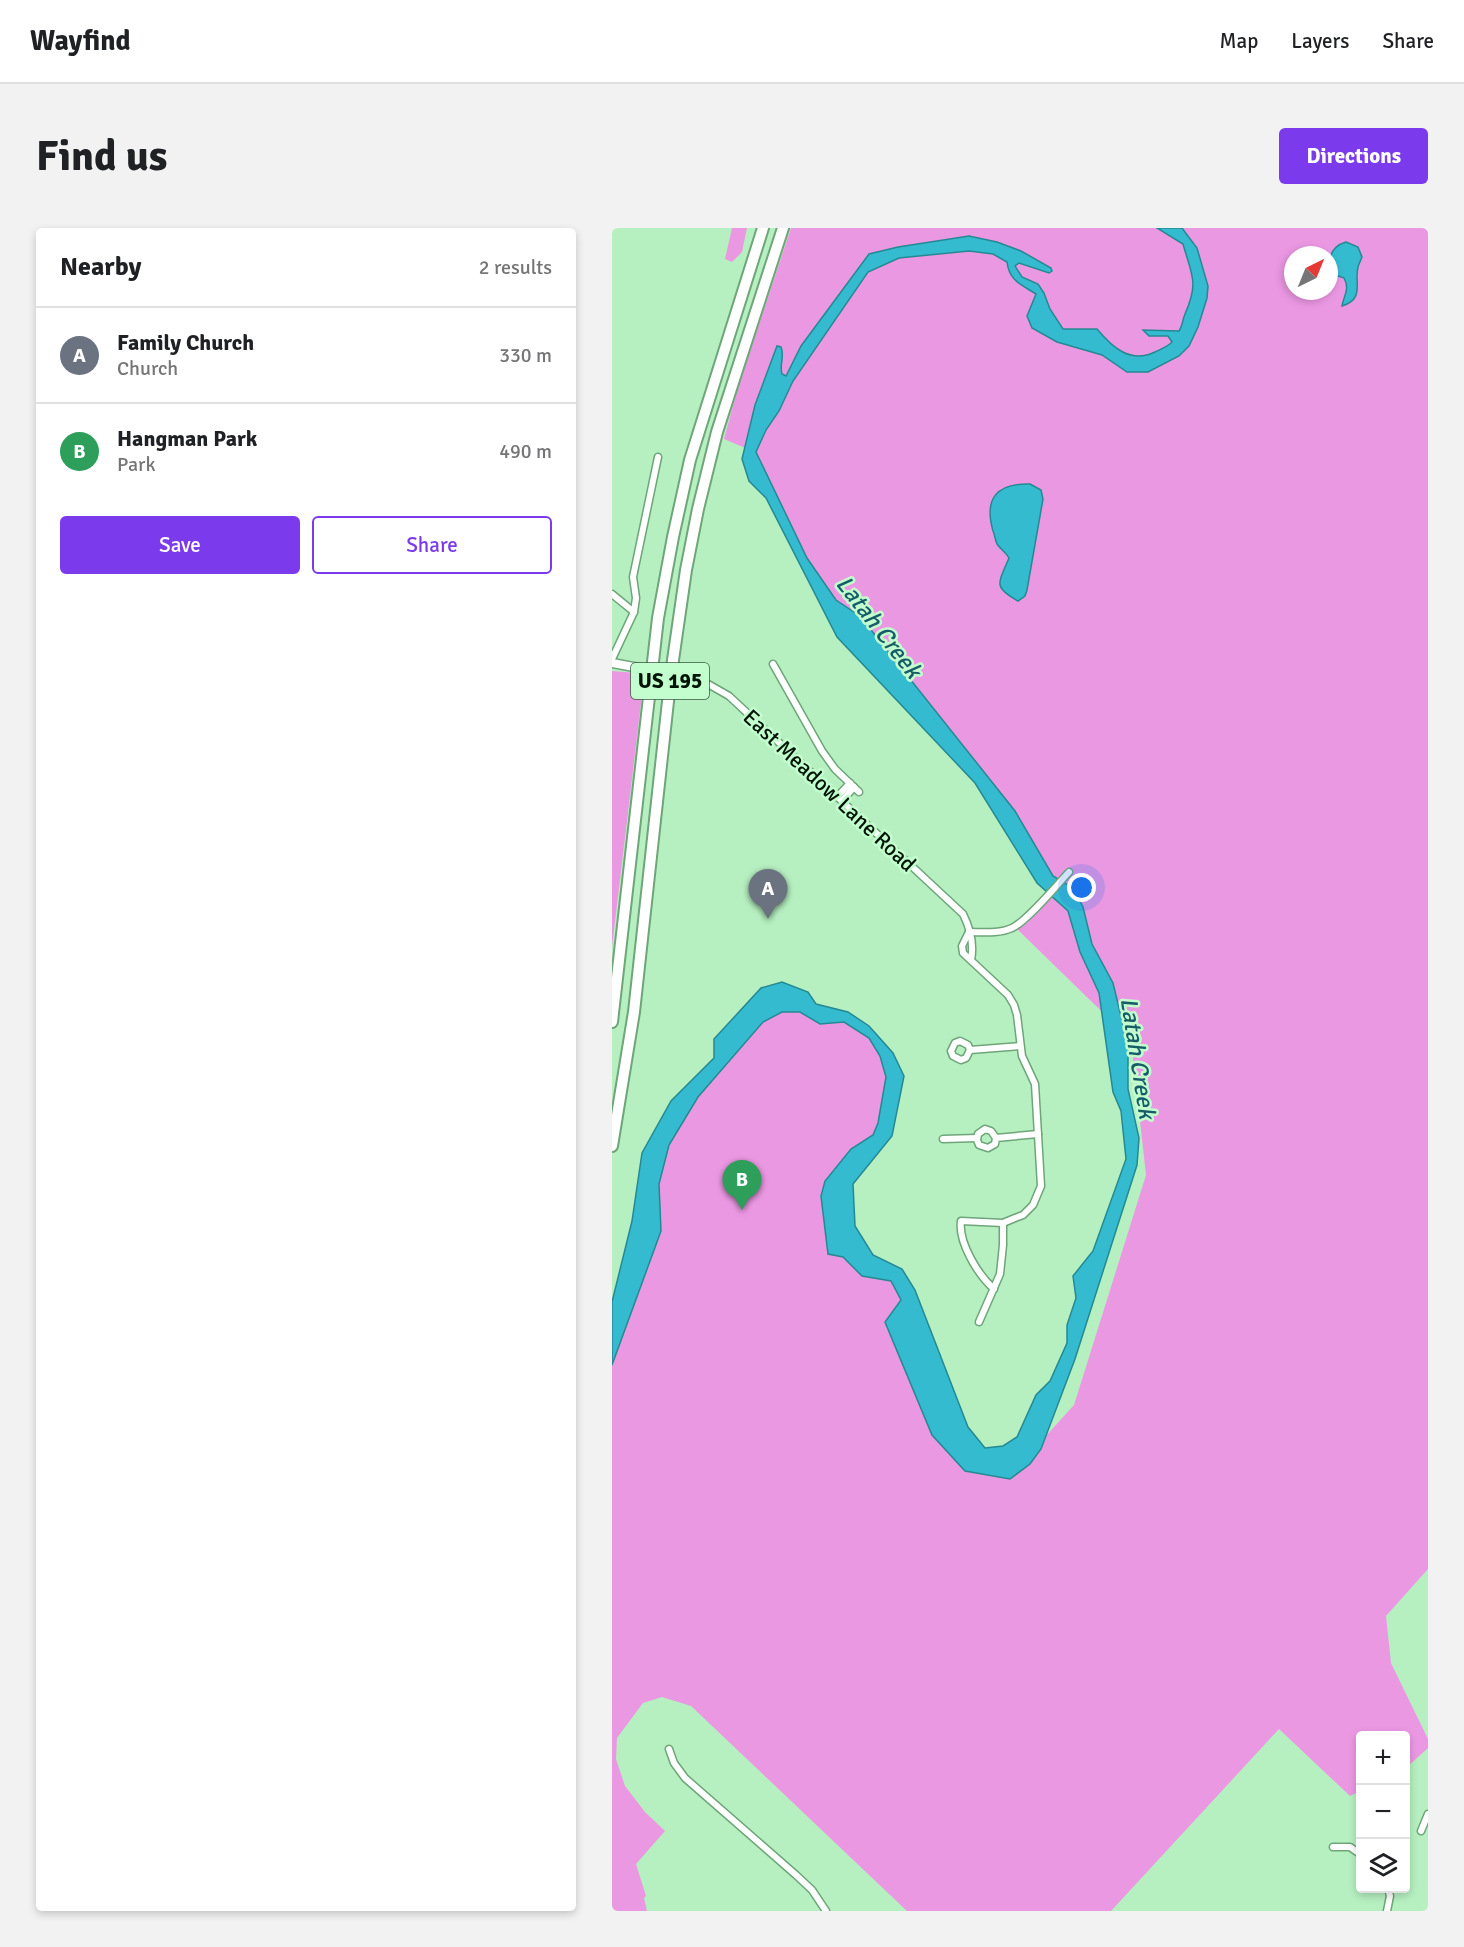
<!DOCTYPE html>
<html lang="en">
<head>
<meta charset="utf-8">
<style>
	:root { --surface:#fff; --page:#f2f2f2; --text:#202124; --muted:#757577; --line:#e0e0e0; --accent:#7c3aed }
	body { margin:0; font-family:Signika,sans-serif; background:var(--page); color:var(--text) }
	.controls { position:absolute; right:18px; bottom:18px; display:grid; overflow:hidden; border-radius:6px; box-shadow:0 3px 9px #0003 }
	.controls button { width:54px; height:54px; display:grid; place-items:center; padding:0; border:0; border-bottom:2px solid var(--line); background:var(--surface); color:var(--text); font:30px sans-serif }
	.compass { position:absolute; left:672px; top:18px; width:54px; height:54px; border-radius:50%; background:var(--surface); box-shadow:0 3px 9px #0003; rotate:43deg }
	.you { position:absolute; left:470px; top:660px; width:21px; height:21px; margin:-15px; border:4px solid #fff; border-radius:50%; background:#1a73e8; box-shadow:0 0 0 9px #1a73e833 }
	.badge { display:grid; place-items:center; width:39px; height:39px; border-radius:50%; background:var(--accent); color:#fff; font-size:20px; font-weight:700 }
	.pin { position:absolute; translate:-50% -50px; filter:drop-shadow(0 2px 3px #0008) }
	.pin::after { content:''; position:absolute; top:32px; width:21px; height:18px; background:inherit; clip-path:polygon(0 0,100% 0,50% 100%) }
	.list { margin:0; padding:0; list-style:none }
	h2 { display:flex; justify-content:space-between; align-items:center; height:78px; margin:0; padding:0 24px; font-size:26px }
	h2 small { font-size:20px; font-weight:400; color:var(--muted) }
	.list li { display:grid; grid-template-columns:39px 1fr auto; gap:18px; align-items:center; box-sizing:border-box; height:96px; padding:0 24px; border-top:2px solid var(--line) }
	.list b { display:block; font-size:22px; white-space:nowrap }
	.list p { margin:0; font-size:20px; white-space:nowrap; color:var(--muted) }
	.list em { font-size:20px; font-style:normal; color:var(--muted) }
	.actions { display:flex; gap:12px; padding:18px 24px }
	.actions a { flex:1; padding:14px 0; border:2px solid var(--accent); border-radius:6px; text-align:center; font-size:21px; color:var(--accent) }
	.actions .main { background:var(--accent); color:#fff }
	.icon { flex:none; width:33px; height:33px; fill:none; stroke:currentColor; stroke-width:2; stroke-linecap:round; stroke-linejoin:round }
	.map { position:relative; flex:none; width:816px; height:1683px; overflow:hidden; border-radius:6px }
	header { display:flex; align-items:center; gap:36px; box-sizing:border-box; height:84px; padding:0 30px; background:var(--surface); border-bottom:2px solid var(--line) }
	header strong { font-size:28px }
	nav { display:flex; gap:33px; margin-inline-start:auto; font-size:21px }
	.intro { display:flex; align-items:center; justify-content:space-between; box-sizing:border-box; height:144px; padding:0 36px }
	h1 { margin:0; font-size:42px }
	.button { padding:15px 27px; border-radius:6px; background:var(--accent); color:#fff; font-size:21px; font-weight:700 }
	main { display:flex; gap:36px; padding:0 36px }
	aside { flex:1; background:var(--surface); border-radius:6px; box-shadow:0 3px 9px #0003 }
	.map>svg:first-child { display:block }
</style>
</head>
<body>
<header>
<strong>Wayfind</strong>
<nav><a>Map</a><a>Layers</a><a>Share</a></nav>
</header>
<div class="intro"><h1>Find us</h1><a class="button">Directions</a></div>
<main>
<aside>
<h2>Nearby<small>2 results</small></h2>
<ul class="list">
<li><span class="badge" style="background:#6b7280">A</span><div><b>Family Church</b><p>Church</p></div><em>330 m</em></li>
<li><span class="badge" style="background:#2e9e5b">B</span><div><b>Hangman Park</b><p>Park</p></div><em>490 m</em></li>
</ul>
<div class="actions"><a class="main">Save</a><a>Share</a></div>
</aside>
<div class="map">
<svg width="816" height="1683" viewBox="0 0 816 1683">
	<rect width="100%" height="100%" fill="#b6f0c1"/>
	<!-- green -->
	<g fill="#eb98e3" fill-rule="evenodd">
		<path d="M120,0H135L130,24L120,34L113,31Z"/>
		<path d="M179,0H816V1341L774,1388L779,1435L816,1511V1520L794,1540V1508H748V1563L738,1568L667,1501L499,1683H295L79,1478L50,1469L31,1475L5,1510L4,1531L13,1558L33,1584L53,1603L24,1636L34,1668L32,1670L35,1683H0V1109L36,956L69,879L167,773L235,789L257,804L275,827L270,909L243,933L227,1004L283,1046L362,1231L432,1210L462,1177L534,947L519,812L405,701L444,664L398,591L217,375L138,222L112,211L125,163ZM681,27H717V63H681Z"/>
		<path d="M0,443L25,445L29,451L31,458L0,719Z"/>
	</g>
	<!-- water -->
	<g fill="#34bbcf" stroke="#258992" stroke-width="1.5">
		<path d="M545,0H570L585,20L596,58L595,70L586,99L577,118L567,128L536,144H515L490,127L445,114L420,100L415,88L424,66C410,57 397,53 395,34L381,26L357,23L287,30L256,44L181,153L167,183L154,202L144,224L195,330L224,372L248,388L403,583L441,648L461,660L471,679L480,716L501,755L516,817V861L527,910L525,937L463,1131L429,1221L418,1236L398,1251L353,1243L320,1207L273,1094L289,1072L279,1053L250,1048L231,1029L216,1026L209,968L213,953L239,921L261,907L266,895L274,849L268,828L257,810L232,794L208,796L188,784H170L151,794L86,869L57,917L47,956L49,1003L0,1137V1074L20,993L30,925L59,873L102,830V811L149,760L170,754L196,764L204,776L236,784L257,798L281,825L292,848L280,908L241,956L243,998L261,1027L290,1041L303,1062L356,1199L373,1220L391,1218L405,1209L424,1167L438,1153L455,1115V1097L464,1070L461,1048L481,1023L514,931L509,883L501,864L487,765L468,724L456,683L425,655L363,555L225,409L154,270L137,253L130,231L143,177L165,118L169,119C173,128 167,137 170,146L174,148L189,118L257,26L286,19L357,8L385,14L409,23L439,40L440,43L437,45L407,35L403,38L410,49L426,56L432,65L438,81L451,101H485C500,119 518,136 543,124C549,121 555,119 560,114L556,108H537L531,102L567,103C571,97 570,93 573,86C587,54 580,48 571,16Z"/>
		<path d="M734,14L746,19L750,29C749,32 747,35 746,39C742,55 753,71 730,78C732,67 738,61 732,50L727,48L721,51L717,57C717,40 713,20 734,14Z"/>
		<path d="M418,256L429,262L431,271L415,362L413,368L406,373C381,359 386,356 397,330C394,324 389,322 385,316C383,312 383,307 381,303C372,271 384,255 418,256Z"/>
	</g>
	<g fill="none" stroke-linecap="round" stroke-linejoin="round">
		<!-- street casing -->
		<g stroke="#6ea579" stroke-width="9">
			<g id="street">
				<path d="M0,366L22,384"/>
				<path d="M0,431L22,384L24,370L21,349L46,229"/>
				<path d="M161,436L210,523L223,541L247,564"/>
				<path d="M59,446L96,456L117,468L351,686C358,700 362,717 359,732"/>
				<path d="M225,569L238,555"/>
				<path d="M230,573L242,559"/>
				<path d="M357,704L350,718L351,725L396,767L402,777L405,787L410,828L423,856L429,958L421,977L411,987L403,990L391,995L349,993C346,1014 366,1047 382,1061"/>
				<path d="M357,704C370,704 387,706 400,700C414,694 445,657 457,644"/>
				<path d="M358,822L354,830L349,832L341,828L339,823L343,815L348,813L356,817L358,822L408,818"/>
				<path d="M384,910L383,916L376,920L367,917L365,912L366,906L373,901L379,903L384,910L426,906"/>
				<path d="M331,911L365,910"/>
				<path d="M367,1094L388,1046L391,1017V995"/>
				<path d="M57,1521L62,1535L73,1550L184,1647L200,1662L214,1683"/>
				<path d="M809,1603L816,1586"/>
				<path d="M721,1619H738L748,1626"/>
				<path d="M775,1683L778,1668L776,1660"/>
			</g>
		</g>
		<!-- secondary casing -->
		<g stroke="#6ea579" stroke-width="11">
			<path id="secondary" d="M0,435L59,446"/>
		</g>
		<!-- highway casing -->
		<g stroke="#6ea579" stroke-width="14">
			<g id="highway">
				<path d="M0,794L46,390L61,309L78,232L151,0"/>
				<path d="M0,918L22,784L59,446L74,342L86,281L105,204L171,0"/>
			</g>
		</g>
		<!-- street -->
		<use href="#street" stroke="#fff" stroke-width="6"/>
		<!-- secondary -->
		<use href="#secondary" stroke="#fff" stroke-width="8"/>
		<!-- highway -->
		<use href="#highway" stroke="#fff" stroke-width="10"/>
	</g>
	<g text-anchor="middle" stroke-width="5" stroke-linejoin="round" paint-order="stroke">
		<!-- shield labels -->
		<rect fill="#c3fece" stroke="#3b5a41" stroke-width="1.5" x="19" y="435" width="78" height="36" rx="4.5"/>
		<g font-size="21" font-weight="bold" fill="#011405">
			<text x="58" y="460">US 195</text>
		</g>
		<!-- street labels -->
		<g font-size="22" fill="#011405" stroke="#c3fece">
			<text transform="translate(218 562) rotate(43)" y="8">East Meadow Lane Road</text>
		</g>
		<!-- water labels -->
		<g font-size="24" font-style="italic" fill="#165d68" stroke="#c3fece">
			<text transform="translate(267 399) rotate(52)" y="8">Latah Creek</text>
			<text transform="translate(526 830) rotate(81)" y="8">Latah Creek</text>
		</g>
	</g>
</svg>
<div class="controls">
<button>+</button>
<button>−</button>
<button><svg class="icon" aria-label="layers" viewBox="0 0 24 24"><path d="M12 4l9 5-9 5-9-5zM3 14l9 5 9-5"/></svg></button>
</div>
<svg class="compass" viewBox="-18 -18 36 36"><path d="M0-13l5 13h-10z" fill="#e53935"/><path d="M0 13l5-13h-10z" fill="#757577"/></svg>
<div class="you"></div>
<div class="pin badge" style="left:156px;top:691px;background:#6b7280">A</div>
<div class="pin badge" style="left:130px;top:982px;background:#2e9e5b">B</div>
</div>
</main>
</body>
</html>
